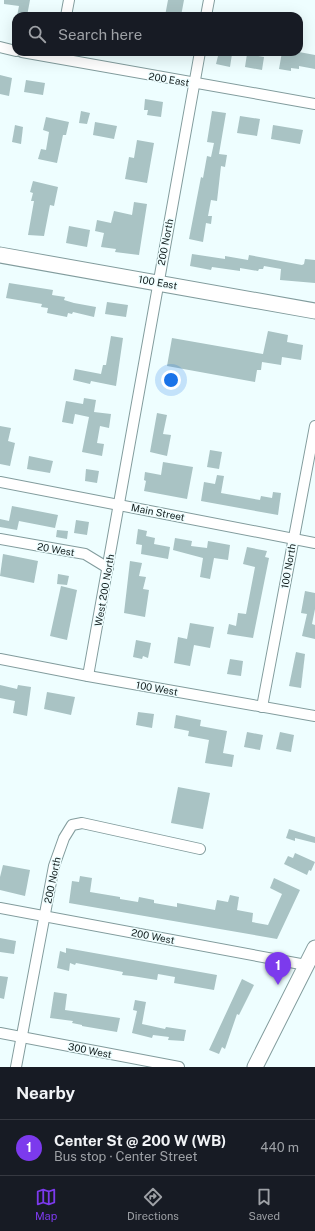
<!DOCTYPE html>
<html lang="en">
<head>
<meta charset="utf-8">
<style>
	:root { --surface:#171b24; --page:#20242c; --text:#f1f3f6; --muted:#9ea1a6; --line:#363941; --accent:#7c3aed }
	body { margin:0; font-family:"Public Sans",sans-serif; background:var(--page); color:var(--text) }
	.you { position:absolute; left:171px; top:380px; width:14px; height:14px; margin:-10px; border:3px solid #fff; border-radius:50%; background:#1a73e8; box-shadow:0 0 0 6px #1a73e833 }
	.badge { display:grid; place-items:center; width:26px; height:26px; border-radius:50%; background:var(--accent); color:#fff; font-size:13px; font-weight:700 }
	.pin { position:absolute; translate:-50% -33px; filter:drop-shadow(0 1px 2px #0008) }
	.pin::after { content:''; position:absolute; top:21px; width:14px; height:12px; background:inherit; clip-path:polygon(0 0,100% 0,50% 100%) }
	.list { margin:0; padding:0; list-style:none }
	h2 { display:flex; justify-content:space-between; align-items:center; height:52px; margin:0; padding:0 16px; font-size:17px }
	h2 small { font-size:13px; font-weight:400; color:var(--muted) }
	.list li { display:grid; grid-template-columns:26px 1fr auto; gap:12px; align-items:center; box-sizing:border-box; height:56px; padding:0 16px; border-top:1px solid var(--line) }
	.list b { display:block; font-size:15px; white-space:nowrap }
	.list p { margin:0; font-size:13px; white-space:nowrap; color:var(--muted) }
	.list em { font-size:13px; font-style:normal; color:var(--muted) }
	.icon { flex:none; width:22px; height:22px; fill:none; stroke:currentColor; stroke-width:2; stroke-linecap:round; stroke-linejoin:round }
	.map { position:relative; flex:none; width:315px; height:1067px; overflow:hidden }
	.search { position:absolute; background:var(--surface); box-shadow:0 4px 16px #0002; left:12px; right:12px; top:12px; height:44px; display:flex; align-items:center; gap:10px; box-sizing:border-box; padding:0 14px; border-radius:12px; color:var(--muted); font-size:15px }
	.sheet { height:108px; background:var(--surface) }
	nav { display:flex; justify-content:space-around; align-items:center; box-sizing:border-box; height:56px; border-top:1px solid var(--line); background:var(--surface); font-size:11px; color:var(--muted) }
	nav a { display:grid; justify-items:center; gap:2px }
	nav .on { color:var(--accent) }
	.map>svg:first-child { display:block }
</style>
</head>
<body>
<div class="map">
<svg width="315" height="1067" viewBox="0 0 315 1067">
	<rect width="100%" height="100%" fill="#eefeff"/>
	<!-- building -->
	<g fill="#a9c3c4">
		<path d="M4,0H30L27,16H17L19,6L4,4Z"/>
		<path d="M168,0H184L181,16H165Z"/>
		<path d="M219,52L232,54L230,67L216,64Z"/>
		<path d="M282,52H299L315,55V69L299,66V69L291,68V71L279,69Z"/>
		<path d="M247,54L264,57L262,70L245,67Z"/>
		<path d="M0,75L12,78L9,96L0,94Z"/>
		<path d="M26,80L45,83L43,95L24,92Z"/>
		<path d="M145,99L163,102L161,117L147,115L148,110H144Z"/>
		<path d="M81,111L90,113L87,124L79,123Z"/>
		<path d="M212,111L226,113L219,154L227,155L225,167L221,166L217,201L211,200L208,216H212L211,224L206,223L203,242L189,239L201,177L203,178L207,156L211,157L214,143L207,142Z"/>
		<path d="M240,116L260,119L257,136L237,133Z"/>
		<path d="M46,117L69,122L66,135H63L57,163L38,159L41,149L46,150L49,132L43,130Z"/>
		<path d="M95,122L117,126L114,139L93,135Z"/>
		<path d="M15,125L23,127L21,144L12,142Z"/>
		<path d="M273,125L303,130L300,144L271,139Z"/>
		<path d="M137,140L154,143L147,183L125,179L129,157L134,158Z"/>
		<path d="M33,181L58,187L54,206L50,205L44,236L28,235L34,201H31L33,193L30,192Z"/>
		<path d="M134,202L147,204L139,255L115,252L116,249L101,247L104,233L95,231L97,220L111,223L114,211L132,215Z"/>
		<path d="M69,226L90,230L87,247L66,243Z"/>
		<path d="M192,254L225,259V256L248,260L249,255L302,265L304,264L305,259L315,260V283L280,280L281,269L264,266L263,269H259L258,271L240,268V271L212,267L211,270L190,266Z"/>
		<path d="M9,283L53,290L52,295L65,297L64,300L74,303L96,307L94,317L73,312L72,314L68,313L67,317L47,313L48,308L41,307L42,304L6,298Z"/>
		<path d="M107,302L128,305L126,317L105,314Z"/>
		<path d="M268,331L288,335L287,342L303,345L301,360L282,357L281,365L262,362L261,370H257L255,382L167,366L172,338L263,354Z"/>
		<path d="M111,336L123,338L116,386L91,381L90,384L73,380L75,369L101,374L103,365H106Z"/>
		<path d="M84,398L96,400L94,412L111,414L109,428L100,426L97,443L104,444L102,456L82,452L89,417L75,414L73,424L62,422L66,401L83,404Z"/>
		<path d="M157,413L167,415L163,434L171,435L167,456L150,452Z"/>
		<path d="M0,426L11,428L8,441L15,443L10,466L0,464Z"/>
		<path d="M210,450L222,452L219,469L207,467Z"/>
		<path d="M29,456L53,461L50,473L27,469Z"/>
		<path d="M163,462L193,467L187,499L144,491L146,481L144,480L145,472L161,475Z"/>
		<path d="M86,469L99,471L97,483L85,481Z"/>
		<path d="M217,475L224,476L221,493L260,500L261,496L272,498L273,492L281,493L278,515L201,501L204,482L215,484Z"/>
		<path d="M12,506L58,515L55,528L19,521L17,530L0,527V519L9,521Z"/>
		<path d="M76,520L89,522L87,535L74,533Z"/>
		<path d="M138,529L147,531L146,536L155,538L154,544L170,547L168,559L141,554L142,545L136,544Z"/>
		<path d="M57,530L68,531L67,539L56,537Z"/>
		<path d="M175,538L192,541L191,546L207,548L208,541L230,545L228,560L214,558L210,579L200,577L203,558L173,550Z"/>
		<path d="M247,547L267,551L265,557L269,558L253,638L227,634L229,624L236,626L238,613L246,614L255,567L243,564Z"/>
		<path d="M3,554L38,561L34,583L0,576Z"/>
		<path d="M130,561L142,563L139,576L146,577L143,589L149,590L145,617L124,613Z"/>
		<path d="M58,574L69,576L67,585L57,584Z"/>
		<path d="M61,586L77,590L67,640L50,636Z"/>
		<path d="M305,591L315,593V609L312,624L315,625V639L302,636L307,614L301,613Z"/>
		<path d="M190,623L214,627L210,648L194,645L190,666L174,663L178,637L187,639Z"/>
		<path d="M136,640L151,643L148,658L143,656L142,659L133,657Z"/>
		<path d="M296,652L305,654L301,688L289,686Z"/>
		<path d="M230,659L243,661L241,676L227,674Z"/>
		<path d="M0,685L17,689L18,685L31,687L27,716L13,713L15,701L0,698Z"/>
		<path d="M47,692L75,697L71,715L44,709Z"/>
		<path d="M138,712L154,714L152,728L136,725Z"/>
		<path d="M176,715L201,720L200,726L227,731L223,753L234,755L232,767L205,763L209,740L188,736L189,731L174,728Z"/>
		<path d="M247,732L263,735L260,750L244,747Z"/>
		<path d="M280,732L294,735L291,752L276,749Z"/>
		<path d="M178,787L210,793L203,829L171,823Z"/>
		<path d="M289,829L315,837V843L295,838V841L286,838Z"/>
		<path d="M295,853L315,862L311,871L309,870L307,875L284,864L288,856L293,858Z"/>
		<path d="M3,865L30,870L25,896L0,890V877Z"/>
		<path d="M80,876L92,878L90,892L120,897V899L138,902L139,897L154,900V903L177,907V903L215,910L217,900L228,902L230,895L239,897L237,910L253,913L252,922L268,925L282,894L270,888L274,878L300,890L277,939L69,903L72,881L79,882Z"/>
		<path d="M0,938L16,941L14,954L0,952Z"/>
		<path d="M66,948L217,975L214,990L174,983L175,977L158,974L157,980L132,976L122,975L123,972L76,963L75,965L70,963L69,971L57,968L60,951L66,953Z"/>
		<path d="M0,976L8,977L4,999L0,998Z"/>
		<path d="M242,979L254,985L239,1015L237,1014L225,1049L222,1047L219,1054L209,1050Z"/>
		<path d="M54,992L67,994L65,1010L120,1018L117,1032L82,1026V1025L72,1023L73,1021L50,1018Z"/>
		<path d="M135,1000L146,1002L142,1024L165,1029L166,1027L186,1030L184,1041L168,1040L169,1037L153,1035L152,1038L132,1033L137,1011L133,1010Z"/>
	</g>
	<g fill="none" stroke-linecap="round" stroke-linejoin="round">
		<!-- street casing -->
		<g stroke="#829c9d" stroke-width="12">
			<g id="street">
				<path d="M66,16L69,0"/>
				<path d="M206,16L209,0"/>
				<path d="M0,47L16,51"/>
				<path d="M22,52L315,104"/>
				<path d="M0,482L315,543"/>
				<path d="M0,539L85,554L108,568"/>
				<path d="M0,659L88,676L315,716"/>
				<path d="M88,676L200,52"/>
				<path d="M262,707L315,426"/>
				<path d="M0,908L306,965"/>
				<path d="M0,1033L179,1067"/>
				<path d="M16,1067L54,866L64,838L72,825L82,823L200,849"/>
			</g>
		</g>
		<!-- secondary casing -->
		<g stroke="#829c9d" stroke-width="17">
			<g id="secondary">
				<path d="M0,255L315,311"/>
				<path d="M255,1067L315,948"/>
			</g>
		</g>
		<!-- street -->
		<use href="#street" stroke="#fff" stroke-width="10"/>
		<!-- secondary -->
		<use href="#secondary" stroke="#fff" stroke-width="15"/>
	</g>
	<g text-anchor="middle" stroke-width="3" stroke-linejoin="round" paint-order="stroke">
		<!-- street labels -->
		<g font-size="10" fill="#151f1f" stroke="#eefeff">
			<text transform="translate(169 79) rotate(10)" y="4">200 East</text>
			<text transform="translate(165 242) rotate(-79)" y="4">200 North</text>
			<text transform="translate(158 282) rotate(10)" y="4">100 East</text>
			<text transform="translate(158 512) rotate(11)" y="4">Main Street</text>
			<text transform="translate(56 549) rotate(10)" y="4">20 West</text>
			<text transform="translate(288 566) rotate(-80)" y="4">100 North</text>
			<text transform="translate(104 590) rotate(-80)" y="4">West 200 North</text>
			<text transform="translate(157 688) rotate(10)" y="4">100 West</text>
			<text transform="translate(52 880) rotate(-78)" y="4">200 North</text>
			<text transform="translate(153 936) rotate(11)" y="4">200 West</text>
			<text transform="translate(90 1050) rotate(11)" y="4">300 West</text>
		</g>
	</g>
</svg>
<div class="you"></div>
<div class="pin badge" style="left:278px;top:985px">1</div>
<div class="search"><svg class="icon" aria-label="search" viewBox="0 0 24 24"><circle cx="10" cy="10" r="6"/><path d="M15 15l6 6"/></svg>Search here</div>
</div>
<section class="sheet">
<h2>Nearby<small></small></h2>
<ul class="list">
<li><span class="badge">1</span><div><b>Center St @ 200 W (WB)</b><p>Bus stop · Center Street</p></div><em>440 m</em></li>
</ul>
</section>
<nav>
<a class="on"><svg class="icon" aria-label="map" viewBox="0 0 24 24"><path d="M3 6l6-2 6 2 6-2v14l-6 2-6-2-6 2zM9 4v14M15 6v14"/></svg>Map</a>
<a><svg class="icon" aria-label="directions" viewBox="0 0 24 24"><path d="M12 3l9 9-9 9-9-9zM9 14v-3h6M13 9l2 2-2 2"/></svg>Directions</a>
<a><svg class="icon" aria-label="saved" viewBox="0 0 24 24"><path d="M7 4h10v16l-5-4-5 4z"/></svg>Saved</a>
</nav>
</body>
</html>
